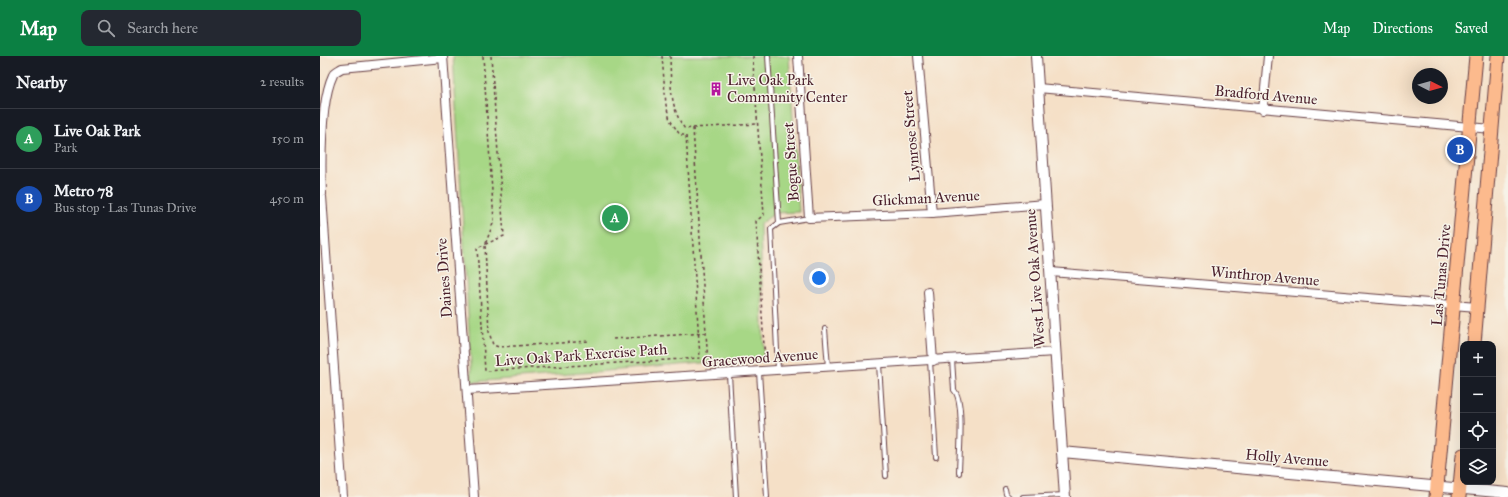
<!DOCTYPE html>
<html lang="en">
<head>
<meta charset="utf-8">
<style>
	:root { --surface:#171b24; --page:#242831; --text:#f1f3f6; --muted:#9ea1a6; --line:#363941; --accent:#0b8043 }
	body { margin:0; font-family:"IM FELL Great Primer",serif; background:var(--page); color:var(--text) }
	.controls { position:absolute; right:12px; bottom:12px; display:grid; overflow:hidden; border-radius:8px; box-shadow:0 4px 16px #0002 }
	.controls button { width:36px; height:36px; display:grid; place-items:center; padding:0; border:0; border-bottom:1px solid var(--line); background:var(--surface); color:var(--text); font:20px sans-serif }
	.compass { position:absolute; left:1092px; top:12px; width:36px; height:36px; border-radius:50%; background:var(--surface); box-shadow:0 4px 16px #0002; rotate:96deg }
	.you { position:absolute; left:499px; top:222px; width:14px; height:14px; margin:-10px; border:3px solid #fff; border-radius:50%; background:#1a73e8; box-shadow:0 0 0 6px #1a73e833 }
	.badge { display:grid; place-items:center; width:26px; height:26px; border-radius:50%; background:var(--accent); color:#fff; font-size:13px; font-weight:700 }
	.pin { position:absolute; translate:-50% -50%; border:2px solid #fff; box-shadow:0 1px 4px #0006 }
	.list { margin:0; padding:0; list-style:none }
	h2 { display:flex; justify-content:space-between; align-items:center; height:52px; margin:0; padding:0 16px; font-size:17px }
	h2 small { font-size:13px; font-weight:400; color:var(--muted) }
	.list li { display:grid; grid-template-columns:26px 1fr auto; gap:12px; align-items:center; box-sizing:border-box; height:60px; padding:0 16px; border-top:1px solid var(--line) }
	.list b { display:block; font-size:15px; white-space:nowrap }
	.list p { margin:0; font-size:13px; white-space:nowrap; color:var(--muted) }
	.list em { font-size:13px; font-style:normal; color:var(--muted) }
	.icon { flex:none; width:22px; height:22px; fill:none; stroke:currentColor; stroke-width:2; stroke-linecap:round; stroke-linejoin:round }
	.map { position:relative; flex:none; width:1188px; height:441px; overflow:hidden }
	header { display:flex; align-items:center; gap:24px; box-sizing:border-box; height:56px; padding:0 20px; background:var(--accent); color:#fff }
	header strong { font-size:19px }
	nav { display:flex; gap:22px; margin-inline-start:auto; font-size:14px }
	.search { width:280px; height:36px; background:var(--page); display:flex; align-items:center; gap:10px; box-sizing:border-box; padding:0 14px; border-radius:8px; color:var(--muted); font-size:15px }
	main { display:flex }
	aside { flex:1; background:var(--surface) }
	.map>svg:first-child { display:block }
</style>
</head>
<body>
<header>
<strong>Map</strong>
<div class="search"><svg class="icon" aria-label="search" viewBox="0 0 24 24"><circle cx="10" cy="10" r="6"/><path d="M15 15l6 6"/></svg>Search here</div>
<nav><a>Map</a><a>Directions</a><a>Saved</a></nav>
</header>
<main>
<aside>
<h2>Nearby<small>2 results</small></h2>
<ul class="list">
<li><span class="badge" style="background:#2e9e5b">A</span><div><b>Live Oak Park</b><p>Park</p></div><em>150 m</em></li>
<li><span class="badge" style="background:#1a4fb4">B</span><div><b>Metro 78</b><p>Bus stop · Las Tunas Drive</p></div><em>450 m</em></li>
</ul>
</aside>
<div class="map">
<svg width="1188" height="441" viewBox="0 0 1188 441">
	<rect width="100%" height="100%" fill="#f7f3e8"/>
	<filter id="ink" filterUnits="userSpaceOnUse"><feTurbulence type="fractalNoise" baseFrequency=".025" numOctaves="2"/><feDisplacementMap in="SourceGraphic" scale="8" xChannelSelector="R" yChannelSelector="G"/><feConvolveMatrix kernelMatrix="1 2 1 2 8 2 1 2 1" color-interpolation-filters="sRGB"/></filter>
	<filter id="wash" filterUnits="userSpaceOnUse"><feTurbulence type="fractalNoise" baseFrequency=".012" numOctaves="4" result="noise"/><feDisplacementMap in="SourceGraphic" scale="16" xChannelSelector="R" yChannelSelector="G"/><feGaussianBlur stdDeviation="0.9" result="paint"/><feColorMatrix in="noise" values="0 0 0 0 0 0 0 0 0 0 0 0 0 0 0 0 0 1.4 0 .05"/><feComposite in="paint" operator="in"/></filter>
	<g filter="url(#wash)">
		<rect width="100%" height="100%" fill="#f5e0c7"/>
		<!-- green -->
		<path fill="#a7d786" stroke="#787b58" d="M133,0H469L479,156L455,157L440,168L444,302L152,326Z"/>
	</g>
	<g filter="url(#ink)">
		<g fill="none" stroke-linecap="round" stroke-linejoin="round">
			<!-- service casing -->
			<g stroke="#643c42" stroke-width="6">
				<g id="service">
					<path d="M448,0L459,167"/>
					<path d="M505,273L508,311"/>
					<path d="M632,303L634,334C645,345 639,400 639,417"/>
					<path d="M610,305L616,401"/>
					<path d="M559,308L566,420"/>
					<path d="M458,314L451,173L459,167L489,162"/>
					<path d="M439,316L447,441"/>
					<path d="M409,318L416,441"/>
					<path d="M685,433L686,438L689,441"/>
					<path d="M703,441L745,439"/>
				</g>
			</g>
			<!-- minor casing -->
			<g stroke="#643c42" stroke-width="10">
				<g id="minor">
					<path d="M123,0L154,441"/>
					<path d="M478,0L489,162L612,157L725,148"/>
					<path d="M598,0L612,157"/>
					<path d="M718,32L1172,73"/>
					<path d="M943,54L948,0"/>
					<path d="M731,216L1157,251"/>
					<path d="M608,236L613,305"/>
					<path d="M147,334L735,296"/>
					<path d="M23,441L2,140C1,109 0,46 13,19C14,16 19,14 22,12L123,2"/>
				</g>
			</g>
			<!-- tertiary casing -->
			<g stroke="#643c42" stroke-width="12">
				<g id="tertiary">
					<path d="M716,0L745,441"/>
					<path d="M742,396L1188,437"/>
				</g>
			</g>
			<!-- primary casing -->
			<g stroke="#643c42" stroke-width="15">
				<g id="primary">
					<path d="M1154,288L1178,0"/>
					<path d="M1116,441L1156,0"/>
					<path d="M1139,441L1143,399"/>
				</g>
			</g>
			<!-- path -->
			<g stroke="#643c42" stroke-width="1.5" stroke-dasharray="3 3" stroke-linecap="butt">
				<path d="M163,0L174,165L165,189L169,276L173,289L179,291L270,285"/>
				<path d="M171,0L184,180L157,192L165,315L380,302L366,79H360L350,64L346,49L342,0"/>
				<path d="M350,0C351,26 349,51 365,73L373,72L388,308"/>
				<path d="M433,0L434,29"/>
				<path d="M435,31L444,159L436,165L445,305"/>
				<path d="M373,72L436,68"/>
				<path d="M293,283L386,277"/>
			</g>
			<!-- service -->
			<use href="#service" stroke="#fff" stroke-width="4"/>
			<!-- minor -->
			<use href="#minor" stroke="#fff" stroke-width="8"/>
			<!-- tertiary -->
			<use href="#tertiary" stroke="#fff" stroke-width="10"/>
			<!-- primary -->
			<use href="#primary" stroke="#fcba8d" stroke-width="13"/>
		</g>
	</g>
	<!-- icons -->
	<defs>
		<g id="building-bare" transform="scale(1.08)"><path d="M-4-6H4V6H1V3H-1V6H-4ZM-2.5-4.3h1.7v1.8h-1.7ZM.8-4.3h1.7v1.8H.8ZM-2.5-1h1.7V.8h-1.7ZM.8-1h1.7V.8H.8Z" fill="#b5179e" stroke="#f7f3e8" stroke-width="2.5" paint-order="stroke"/></g>
	</defs>
	<g fill-rule="evenodd">
		<use href="#building-bare" x="396" y="33"/>
	</g>
	<g text-anchor="middle" stroke-width="3" stroke-linejoin="round" paint-order="stroke">
		<!-- poi labels -->
		<g font-size="15" fill="#4a1f2b" stroke="#f7f3e8" text-anchor="start">
			<text x="407" y="29">Live Oak Park<tspan x="407" dy="17">Community Center</tspan></text>
		</g>
		<!-- street labels -->
		<g font-size="15" fill="#4a1f2b" stroke="#f7f3e8">
			<text transform="translate(946 39) rotate(5)" y="5">Bradford Avenue</text>
			<text transform="translate(591 80) rotate(-95)" y="5">Lynrose Street</text>
			<text transform="translate(471 106) rotate(-94)" y="5">Bogue Street</text>
			<text transform="translate(606 142) rotate(-3)" y="5">Glickman Avenue</text>
			<text transform="translate(1121 219) rotate(-85)" y="5">Las Tunas Drive</text>
			<text transform="translate(945 220) rotate(5)" y="5">Winthrop Avenue</text>
			<text transform="translate(124 222) rotate(-94)" y="5">Daines Drive</text>
			<text transform="translate(715 222) rotate(-94)" y="5">West Live Oak Avenue</text>
			<text transform="translate(261 299) rotate(-4)" y="5">Live Oak Park Exercise Path</text>
			<text transform="translate(440 302) rotate(-4)" y="5">Gracewood Avenue</text>
			<text transform="translate(967 402) rotate(5)" y="5">Holly Avenue</text>
		</g>
	</g>
</svg>
<div class="controls">
<button>+</button>
<button>−</button>
<button><svg class="icon" aria-label="locate" viewBox="0 0 24 24"><circle cx="12" cy="12" r="6"/><path d="M12 2v4M12 18v4M2 12h4M18 12h4"/></svg></button>
<button><svg class="icon" aria-label="layers" viewBox="0 0 24 24"><path d="M12 4l9 5-9 5-9-5zM3 14l9 5 9-5"/></svg></button>
</div>
<svg class="compass" viewBox="-18 -18 36 36"><path d="M0-13l5 13h-10z" fill="#e53935"/><path d="M0 13l5-13h-10z" fill="#9ea1a6"/></svg>
<div class="you"></div>
<div class="pin badge" style="left:295px;top:162px;background:#2e9e5b">A</div>
<div class="pin badge" style="left:1140px;top:94px;background:#1a4fb4">B</div>
</div>
</main>
</body>
</html>
